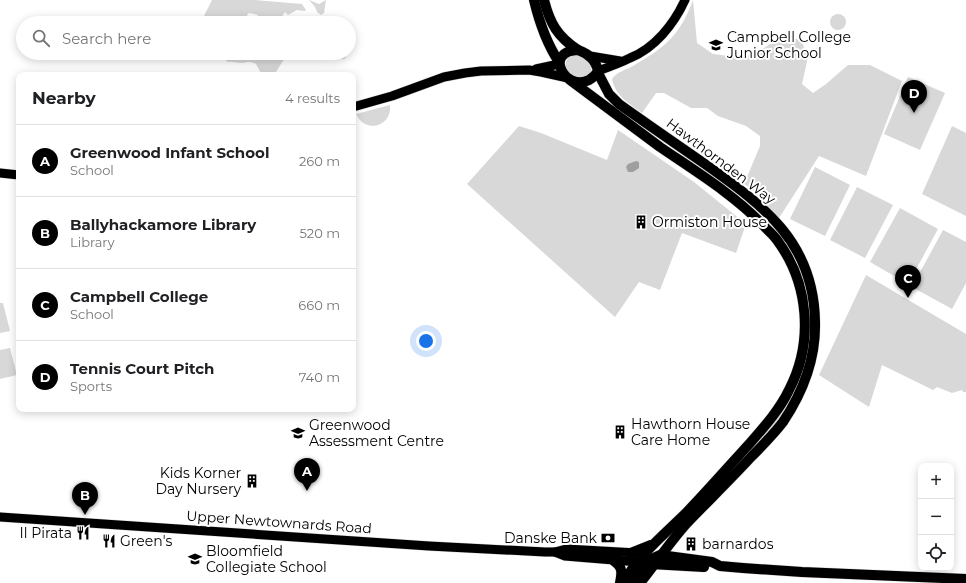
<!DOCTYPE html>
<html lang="en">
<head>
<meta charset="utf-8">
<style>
	:root { --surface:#fff; --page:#f2f2f2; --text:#202124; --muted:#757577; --line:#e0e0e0; --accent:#000 }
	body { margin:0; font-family:Montserrat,sans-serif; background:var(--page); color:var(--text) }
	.controls { position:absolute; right:12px; bottom:12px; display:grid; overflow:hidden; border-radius:8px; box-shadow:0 2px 10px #0003 }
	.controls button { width:36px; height:36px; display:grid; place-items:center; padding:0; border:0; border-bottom:1px solid var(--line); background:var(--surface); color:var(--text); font:20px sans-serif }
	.you { position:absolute; left:426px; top:341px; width:14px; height:14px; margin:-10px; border:3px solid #fff; border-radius:50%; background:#1a73e8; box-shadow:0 0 0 6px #1a73e833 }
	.badge { display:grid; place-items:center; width:26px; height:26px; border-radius:50%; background:var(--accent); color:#fff; font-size:13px; font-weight:700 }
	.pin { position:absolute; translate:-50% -33px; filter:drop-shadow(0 1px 2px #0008) }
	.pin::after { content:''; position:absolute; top:21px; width:14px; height:12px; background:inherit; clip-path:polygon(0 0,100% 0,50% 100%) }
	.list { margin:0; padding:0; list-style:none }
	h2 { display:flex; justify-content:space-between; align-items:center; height:52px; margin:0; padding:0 16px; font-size:17px }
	h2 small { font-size:13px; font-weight:400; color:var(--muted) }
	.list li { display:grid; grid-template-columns:26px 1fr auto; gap:12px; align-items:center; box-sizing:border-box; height:72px; padding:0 16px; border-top:1px solid var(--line) }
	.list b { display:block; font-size:15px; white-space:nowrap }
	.list p { margin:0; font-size:13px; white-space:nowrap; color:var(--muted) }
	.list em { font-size:13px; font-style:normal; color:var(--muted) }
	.icon { flex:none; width:22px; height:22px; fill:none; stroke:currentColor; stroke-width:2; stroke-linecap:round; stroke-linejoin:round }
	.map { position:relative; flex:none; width:966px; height:583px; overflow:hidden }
	.search { position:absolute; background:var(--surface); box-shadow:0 2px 10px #0003; left:16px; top:16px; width:340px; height:44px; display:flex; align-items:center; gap:10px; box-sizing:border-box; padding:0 14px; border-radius:22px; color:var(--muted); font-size:15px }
	.panel { position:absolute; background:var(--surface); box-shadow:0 2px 10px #0003; left:16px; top:72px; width:340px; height:340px; border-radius:8px }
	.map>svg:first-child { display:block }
</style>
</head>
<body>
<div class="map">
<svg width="966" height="583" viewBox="0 0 966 583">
	<rect width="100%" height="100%" fill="#fff"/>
	<!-- green -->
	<g fill="#d8d8d8">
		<path d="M212,0H254L302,4L306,10L305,11L297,10L288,15L285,12L278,23H253L258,15L249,13L247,15L251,23H207L204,16Z"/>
		<path d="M309,0L319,4L326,0L324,13L321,15L317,12L315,7Z"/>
		<path d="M693,0L697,43L713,54L738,57L757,53L786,33L802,42L808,57L802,84L813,93L826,84L848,65H870L902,81L866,176L819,156L779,218L752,189L744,184L760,146V136L746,126L718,116L707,108H691L664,93H656L642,113C630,104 615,96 612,79C617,72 625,70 633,66C665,47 679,37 693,0Z"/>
		<circle cx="838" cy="22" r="8"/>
		<path d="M295,16H304L305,19L304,23H288L290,19Z"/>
		<path d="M223,53H288L274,75H262L256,64C250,61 248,62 242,63C237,63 233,61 227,62Z"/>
		<path d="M320,53H346V57L344,59H341Z"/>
		<path d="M575,54L587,57C591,65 594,70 588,77L572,78L565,67L567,58Z"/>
		<path d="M908,77L945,93L920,150L884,134Z"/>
		<path d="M390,105C392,127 365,134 356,114Z"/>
		<path d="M614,105L737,191L736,193Z"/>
		<path d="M519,126L541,133L607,160L618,130L694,182L746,224L736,253L682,233L660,290L639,282L615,317L467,184Z"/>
		<path d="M952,126L966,133V216L922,194Z"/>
		<path d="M815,167L850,185L825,236L790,219Z"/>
		<path d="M857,187L893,205L865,258L830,240Z"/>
		<path d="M900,208L938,229L908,284L870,262Z"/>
		<path d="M943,230L966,242V283L952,309L912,287Z"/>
		<path d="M797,261L808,288L811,342L800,384L780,417L769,432L708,493L800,378C809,353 812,327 807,301C805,287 800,274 797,261Z"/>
		<path d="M866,275L966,334V392H963L962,390L952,393L937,387L933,390L882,365L869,407L819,375Z"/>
		<path d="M0,303H3L10,331L0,333Z"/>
		<path d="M10,348L17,375L0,379V350Z"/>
	</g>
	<!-- water -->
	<path fill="#9f9f9f" d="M636,161L639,162V168L633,172H628L626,167L628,164Z"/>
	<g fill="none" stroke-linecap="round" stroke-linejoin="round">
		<!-- major casing -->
		<g stroke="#dbdbdb" stroke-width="10">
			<g id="major">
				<path d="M590,56L620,61"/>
				<path d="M536,69L559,64"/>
				<path d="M598,71C609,67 620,63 630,58C655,48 674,24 685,0"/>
				<path d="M353,107L392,96L444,77L465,73L481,71L529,70L541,72L568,78"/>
				<path d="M0,173L19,175"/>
				<path d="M0,517L429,546L545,552H555L566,549L637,553"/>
				<path d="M555,552L565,556L638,562"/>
			</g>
		</g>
		<!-- highway casing -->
		<g stroke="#dbdbdb" stroke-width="11">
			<g id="highway">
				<path d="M534,0C539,21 547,44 559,62"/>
				<path d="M544,0C550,24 558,37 578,50"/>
				<path d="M578,50C589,54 596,60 598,71C596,75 594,77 589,80C565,92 543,51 578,50Z"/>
				<path d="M598,73L609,94L619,104C647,124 676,144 705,164C764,206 814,242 815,322C816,358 803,392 783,422C773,435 762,446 751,457C730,480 708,501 687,523C670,542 656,563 640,583"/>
				<path d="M570,80C600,102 630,125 660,147C695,171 733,194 763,225C767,230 773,234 777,240C809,283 814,342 789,390C780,409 765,426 751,442C730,465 709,489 687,512C666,533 636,557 624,583"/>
				<path d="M631,553L651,545"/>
				<path d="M614,561C623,567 622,573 620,583"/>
				<path d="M651,564L704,567"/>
				<path d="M631,583L649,560L660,555L712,562L720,566L743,568L802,572L966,579"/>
			</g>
		</g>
		<!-- major -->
		<use href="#major" stroke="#000" stroke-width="9"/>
		<!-- highway -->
		<use href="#highway" stroke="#000" stroke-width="10"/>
	</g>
	<!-- icons -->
	<defs>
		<g id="school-bare" transform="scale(1.08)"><path d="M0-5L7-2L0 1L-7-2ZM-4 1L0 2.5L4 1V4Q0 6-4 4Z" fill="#000" stroke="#fff" stroke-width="2.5" paint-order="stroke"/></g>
		<g id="building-bare" transform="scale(1.08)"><path d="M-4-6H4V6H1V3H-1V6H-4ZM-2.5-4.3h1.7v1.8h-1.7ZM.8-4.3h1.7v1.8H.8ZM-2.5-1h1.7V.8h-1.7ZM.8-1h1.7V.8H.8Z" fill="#000" stroke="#fff" stroke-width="2.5" paint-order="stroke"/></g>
		<g id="restaurant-bare" transform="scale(1.08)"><path d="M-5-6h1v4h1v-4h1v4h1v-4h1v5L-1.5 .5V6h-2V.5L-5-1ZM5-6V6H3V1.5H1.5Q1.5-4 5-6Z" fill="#000" stroke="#fff" stroke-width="2.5" paint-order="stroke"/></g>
		<g id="bank-bare" transform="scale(1.08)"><path d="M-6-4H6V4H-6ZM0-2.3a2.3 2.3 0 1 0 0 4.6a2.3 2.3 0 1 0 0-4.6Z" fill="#000" stroke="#fff" stroke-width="2.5" paint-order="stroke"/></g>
	</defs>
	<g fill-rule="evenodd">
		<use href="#school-bare" x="716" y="45"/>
		<use href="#building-bare" x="641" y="222"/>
		<use href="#building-bare" x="620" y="432"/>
		<use href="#school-bare" x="298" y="433"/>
		<use href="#building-bare" x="252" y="481"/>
		<use href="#restaurant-bare" x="83" y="533"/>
		<use href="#bank-bare" x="608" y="538"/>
		<use href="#restaurant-bare" x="109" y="541"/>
		<use href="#building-bare" x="691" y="544"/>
		<use href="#school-bare" x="195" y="559"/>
	</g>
	<g text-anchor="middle" stroke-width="4" stroke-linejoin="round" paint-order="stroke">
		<!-- poi labels -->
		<g font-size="14" fill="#000" stroke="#fff" text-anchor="start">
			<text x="727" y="42">Campbell College<tspan x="727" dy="16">Junior School</tspan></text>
			<text x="652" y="227">Ormiston House</text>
			<text x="631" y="429">Hawthorn House<tspan x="631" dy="16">Care Home</tspan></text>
			<text x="309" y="430">Greenwood<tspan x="309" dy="16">Assessment Centre</tspan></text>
			<text x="241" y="478" text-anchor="end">Kids Korner<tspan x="241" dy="16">Day Nursery</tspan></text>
			<text x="72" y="538" text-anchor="end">Il Pirata</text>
			<text x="597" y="543" text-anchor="end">Danske Bank</text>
			<text x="120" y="546">Green's</text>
			<text x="702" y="549">barnardos</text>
			<text x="206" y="556">Bloomfield<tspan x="206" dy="16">Collegiate School</tspan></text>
		</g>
		<!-- street labels -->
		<g font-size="14" fill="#000" stroke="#fff">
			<text transform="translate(721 161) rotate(37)" y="5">Hawthornden Way</text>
			<text transform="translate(279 522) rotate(4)" y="5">Upper Newtownards Road</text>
		</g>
	</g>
</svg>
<div class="controls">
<button>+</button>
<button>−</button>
<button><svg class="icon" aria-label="locate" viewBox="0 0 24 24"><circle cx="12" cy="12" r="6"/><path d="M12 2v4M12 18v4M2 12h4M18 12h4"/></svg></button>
</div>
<div class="you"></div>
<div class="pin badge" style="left:307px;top:491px">A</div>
<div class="pin badge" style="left:85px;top:515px">B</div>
<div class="pin badge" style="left:908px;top:298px">C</div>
<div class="pin badge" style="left:914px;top:113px">D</div>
<div class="search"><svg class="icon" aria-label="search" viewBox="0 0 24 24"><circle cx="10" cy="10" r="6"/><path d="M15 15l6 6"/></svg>Search here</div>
<section class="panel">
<h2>Nearby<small>4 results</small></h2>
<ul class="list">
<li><span class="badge">A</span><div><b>Greenwood Infant School</b><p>School</p></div><em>260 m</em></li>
<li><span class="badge">B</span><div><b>Ballyhackamore Library</b><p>Library</p></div><em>520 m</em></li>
<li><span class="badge">C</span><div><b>Campbell College</b><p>School</p></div><em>660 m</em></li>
<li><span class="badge">D</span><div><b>Tennis Court Pitch</b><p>Sports</p></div><em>740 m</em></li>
</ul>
</section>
</div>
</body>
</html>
